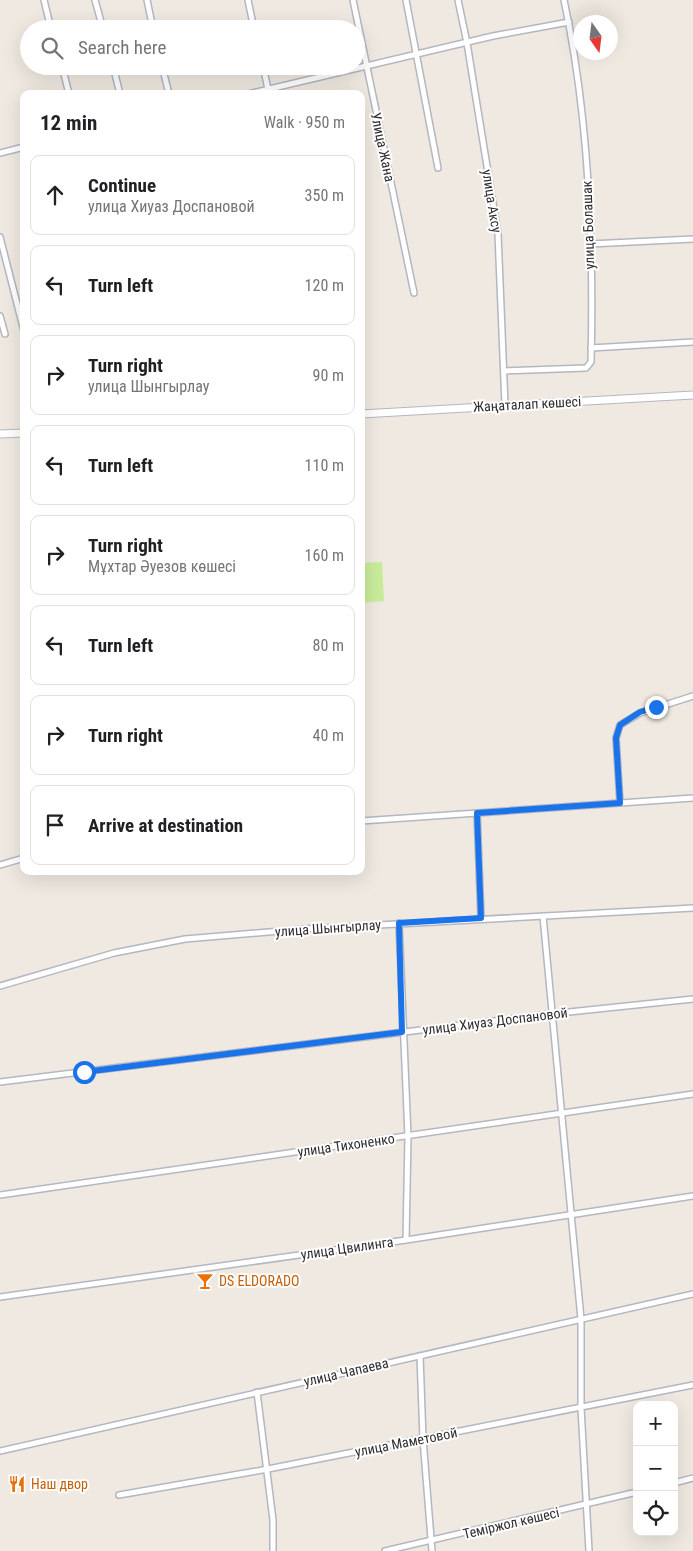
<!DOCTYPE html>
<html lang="en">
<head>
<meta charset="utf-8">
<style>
	:root { --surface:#fff; --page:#f6f6f6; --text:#202124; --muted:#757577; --line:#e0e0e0 }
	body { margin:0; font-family:"Roboto Condensed",sans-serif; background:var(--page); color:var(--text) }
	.controls { position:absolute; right:15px; bottom:15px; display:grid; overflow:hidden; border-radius:10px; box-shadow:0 5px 20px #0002 }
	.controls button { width:45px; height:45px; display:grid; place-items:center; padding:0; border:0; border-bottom:1px solid var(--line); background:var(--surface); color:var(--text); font:25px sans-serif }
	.compass { position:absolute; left:573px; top:15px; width:45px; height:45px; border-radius:50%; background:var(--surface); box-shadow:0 5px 20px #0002; rotate:166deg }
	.stop { position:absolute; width:15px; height:15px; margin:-11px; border:4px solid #1a73e8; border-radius:50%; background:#fff }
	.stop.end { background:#1a73e8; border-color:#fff; box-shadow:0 1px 5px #0008 }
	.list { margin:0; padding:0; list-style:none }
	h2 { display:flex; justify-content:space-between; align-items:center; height:65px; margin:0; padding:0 20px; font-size:21px }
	h2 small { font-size:16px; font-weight:400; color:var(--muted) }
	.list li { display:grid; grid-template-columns:32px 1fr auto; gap:15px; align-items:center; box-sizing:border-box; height:80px; margin:0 10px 10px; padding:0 10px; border:1px solid var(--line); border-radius:10px }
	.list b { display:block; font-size:19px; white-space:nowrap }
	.list p { margin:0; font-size:16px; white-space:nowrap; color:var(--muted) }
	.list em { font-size:16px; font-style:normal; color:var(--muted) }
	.icon { flex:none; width:28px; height:28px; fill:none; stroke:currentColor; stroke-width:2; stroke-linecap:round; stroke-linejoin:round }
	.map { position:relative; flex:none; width:693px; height:1551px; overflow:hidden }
	.search { position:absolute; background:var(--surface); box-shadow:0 5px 20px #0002; left:20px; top:20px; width:345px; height:55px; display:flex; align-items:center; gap:12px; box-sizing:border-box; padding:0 18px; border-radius:28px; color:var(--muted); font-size:19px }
	.panel { position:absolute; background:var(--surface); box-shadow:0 5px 20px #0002; left:20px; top:90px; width:345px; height:785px; border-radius:10px }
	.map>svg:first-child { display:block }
</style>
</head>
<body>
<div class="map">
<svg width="693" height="1551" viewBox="0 0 693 1551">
	<rect width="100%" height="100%" fill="#efe9e1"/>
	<!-- pitch -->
	<path fill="#c9ec9a" d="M382,562L384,601L361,603V563Z"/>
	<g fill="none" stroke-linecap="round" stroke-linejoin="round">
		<!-- minor casing -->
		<g stroke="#b4b7c1" stroke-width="8">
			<g id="minor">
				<path d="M44,0L51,29"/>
				<path d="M95,0L103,29"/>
				<path d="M147,0L153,29"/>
				<path d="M248,0L254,29"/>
				<path d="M353,0L414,293"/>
				<path d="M406,0L438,168"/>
				<path d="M458,0L467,43L498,234L505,405"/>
				<path d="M62,66L69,94"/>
				<path d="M113,66L120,94"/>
				<path d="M162,66L169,94"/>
				<path d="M263,66L269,94"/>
				<path d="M248,94L493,36L569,22"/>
				<path d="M0,153L24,147"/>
				<path d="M0,237L24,331"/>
				<path d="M590,244L693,239"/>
				<path d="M0,316L5,334"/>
				<path d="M591,348L693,342"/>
				<path d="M504,371L586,368L591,362C594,242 589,117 564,0"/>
				<path d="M620,803L616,738L620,725L640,713L693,696"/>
				<path d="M477,813L481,918"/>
				<path d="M361,821L693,798"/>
				<path d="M0,865L24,858"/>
				<path d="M543,916L581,1319V1408L589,1551"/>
				<path d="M399,923L408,1136L406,1240"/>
				<path d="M0,986L114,953L185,939L304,929L693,908"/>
				<path d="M0,1082L550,1014L693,999"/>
				<path d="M0,1195L693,1094"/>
				<path d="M0,1297L406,1240L693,1196"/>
				<path d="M420,1356L423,1439L432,1551"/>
				<path d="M257,1392L273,1520V1551"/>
				<path d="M0,1451L693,1294"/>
				<path d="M674,1483L693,1478"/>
				<path d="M119,1495L268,1469L693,1385"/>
				<path d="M385,1551L637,1492"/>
			</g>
		</g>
		<!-- secondary casing -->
		<g stroke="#b4b7c1" stroke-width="9">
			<g id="secondary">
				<path d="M361,414L693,395"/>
				<path d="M0,434L24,433"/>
			</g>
		</g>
		<!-- minor -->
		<use href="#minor" stroke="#fff" stroke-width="5"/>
		<!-- secondary -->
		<use href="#secondary" stroke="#fff" stroke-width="7"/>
	</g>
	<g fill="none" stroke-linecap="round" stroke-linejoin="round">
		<!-- route -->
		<path stroke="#1a73e8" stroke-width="6" d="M84,1072L402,1032L399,923L481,918L477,813L620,803L616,738L620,725L640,712L656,707"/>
	</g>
	<!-- icons -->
	<defs>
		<g id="bar-bare" transform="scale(1.35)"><path d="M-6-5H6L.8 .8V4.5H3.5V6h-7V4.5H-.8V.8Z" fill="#e8710a" stroke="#fff" stroke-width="2.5" paint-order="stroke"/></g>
		<g id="restaurant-bare" transform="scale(1.35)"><path d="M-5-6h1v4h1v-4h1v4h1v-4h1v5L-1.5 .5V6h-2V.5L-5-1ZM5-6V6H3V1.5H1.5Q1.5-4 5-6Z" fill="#e8710a" stroke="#fff" stroke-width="2.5" paint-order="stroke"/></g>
	</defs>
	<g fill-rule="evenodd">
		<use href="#bar-bare" x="205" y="1281"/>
		<use href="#restaurant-bare" x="17" y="1484"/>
	</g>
	<g text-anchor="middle" stroke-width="4" stroke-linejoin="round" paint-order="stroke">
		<!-- street labels -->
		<g font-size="14" fill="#2e2e2e" stroke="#fff">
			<text transform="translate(383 147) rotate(78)" y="5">Улица Жана</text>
			<text transform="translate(492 201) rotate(81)" y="5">улица Аксу</text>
			<text transform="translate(588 225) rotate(-92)" y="5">улица Болашак</text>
			<text transform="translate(527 404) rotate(-3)" y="5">Жаңаталап көшесі</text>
			<text transform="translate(328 928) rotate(-4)" y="5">улица Шынгырлау</text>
			<text transform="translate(495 1021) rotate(-7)" y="5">улица Хиуаз Доспановой</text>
			<text transform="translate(346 1145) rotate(-8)" y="5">улица Тихоненко</text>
			<text transform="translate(347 1248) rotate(-8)" y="5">улица Цвилинга</text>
			<text transform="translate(346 1372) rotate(-13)" y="5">улица Чапаева</text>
			<text transform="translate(406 1442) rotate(-11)" y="5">улица Маметовой</text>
			<text transform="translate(511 1523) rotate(-13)" y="5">Теміржол көшесі</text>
		</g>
		<!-- food labels -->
		<g font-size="14" fill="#c56008" stroke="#fff" text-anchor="start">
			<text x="219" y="1286">DS ELDORADO</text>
			<text x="31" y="1489">Наш двор</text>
		</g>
	</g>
</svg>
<div class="controls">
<button>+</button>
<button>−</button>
<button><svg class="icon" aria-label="locate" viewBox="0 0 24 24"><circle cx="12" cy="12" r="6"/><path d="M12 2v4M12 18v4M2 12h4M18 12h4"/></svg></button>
</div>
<svg class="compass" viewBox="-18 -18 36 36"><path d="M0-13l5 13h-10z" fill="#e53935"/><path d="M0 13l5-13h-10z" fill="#757577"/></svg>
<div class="stop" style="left:84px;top:1072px"></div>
<div class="stop end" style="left:656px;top:707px"></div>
<div class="search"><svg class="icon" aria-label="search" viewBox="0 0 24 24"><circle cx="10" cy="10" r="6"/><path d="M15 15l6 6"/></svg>Search here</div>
<section class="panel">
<h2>12 min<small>Walk · 950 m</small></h2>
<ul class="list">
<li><svg class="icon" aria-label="ahead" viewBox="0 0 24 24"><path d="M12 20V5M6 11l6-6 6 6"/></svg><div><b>Continue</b><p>улица Хиуаз Доспановой</p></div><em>350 m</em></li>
<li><svg class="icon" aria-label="left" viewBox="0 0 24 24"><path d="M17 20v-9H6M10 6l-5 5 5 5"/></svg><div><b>Turn left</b></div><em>120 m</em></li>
<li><svg class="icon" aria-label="right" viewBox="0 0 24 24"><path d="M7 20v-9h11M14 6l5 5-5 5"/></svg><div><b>Turn right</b><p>улица Шынгырлау</p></div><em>90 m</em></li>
<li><svg class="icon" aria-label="left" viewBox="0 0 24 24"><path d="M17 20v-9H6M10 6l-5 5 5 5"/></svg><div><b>Turn left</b></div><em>110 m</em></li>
<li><svg class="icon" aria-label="right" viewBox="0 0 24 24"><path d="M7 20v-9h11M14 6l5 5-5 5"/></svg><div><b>Turn right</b><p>Мұхтар Әуезов көшесі</p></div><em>160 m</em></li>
<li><svg class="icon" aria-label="left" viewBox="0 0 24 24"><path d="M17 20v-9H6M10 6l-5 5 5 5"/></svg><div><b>Turn left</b></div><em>80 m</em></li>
<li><svg class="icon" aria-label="right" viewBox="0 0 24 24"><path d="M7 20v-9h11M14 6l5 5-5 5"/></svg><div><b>Turn right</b></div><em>40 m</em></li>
<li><svg class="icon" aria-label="arrive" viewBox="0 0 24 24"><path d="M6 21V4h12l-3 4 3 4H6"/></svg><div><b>Arrive at destination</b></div></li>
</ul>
</section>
</div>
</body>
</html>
